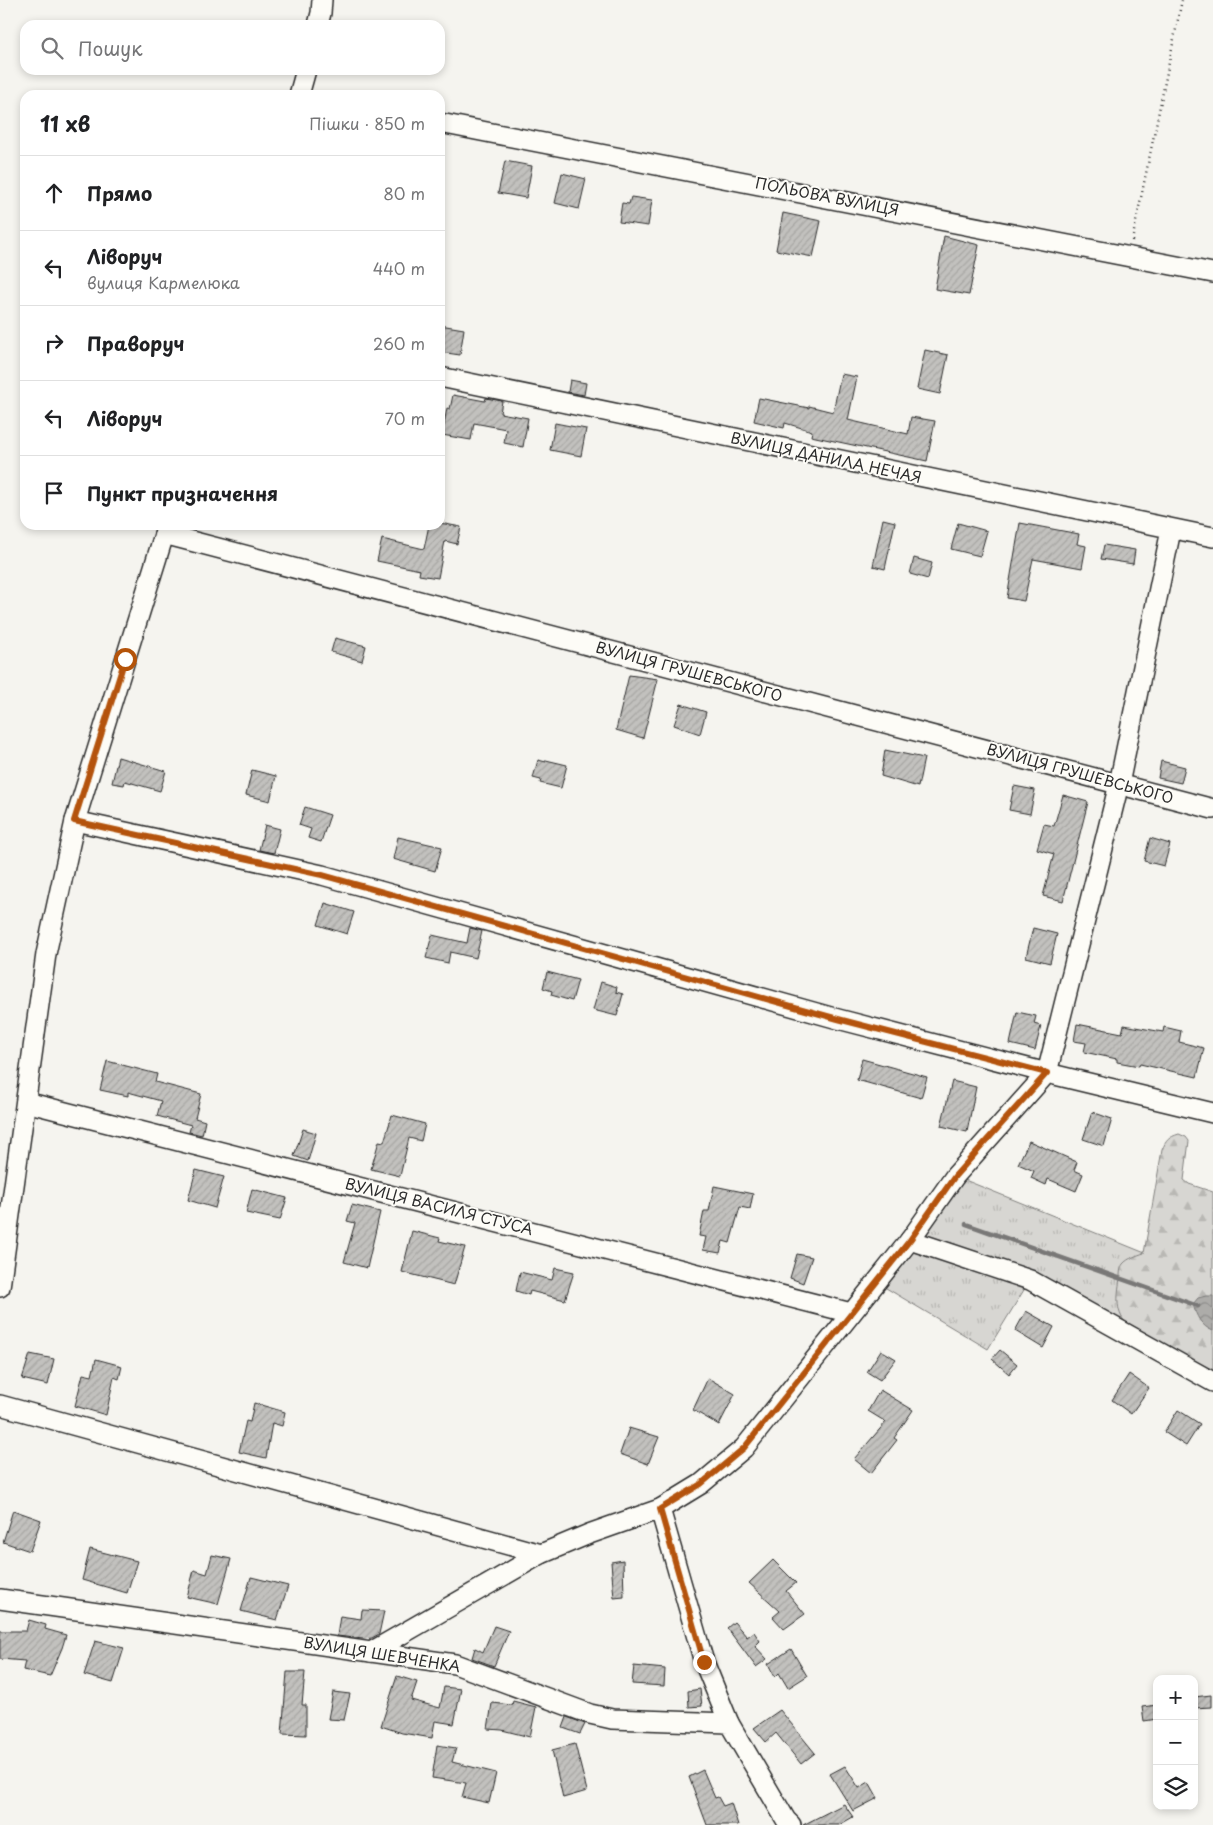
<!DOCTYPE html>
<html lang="uk">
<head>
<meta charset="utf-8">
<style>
	:root { --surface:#fff; --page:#f2f2f2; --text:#202124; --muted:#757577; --line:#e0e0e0 }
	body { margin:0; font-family:"Playpen Sans",sans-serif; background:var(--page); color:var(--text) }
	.controls { position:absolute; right:15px; bottom:15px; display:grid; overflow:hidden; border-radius:10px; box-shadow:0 2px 8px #0003 }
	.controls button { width:45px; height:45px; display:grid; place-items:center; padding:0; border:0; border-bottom:1px solid var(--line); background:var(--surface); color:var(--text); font:25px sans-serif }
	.stop { position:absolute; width:15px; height:15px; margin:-11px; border:4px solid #b45309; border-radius:50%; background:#fff }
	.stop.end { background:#b45309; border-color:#fff; box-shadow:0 1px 5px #0008 }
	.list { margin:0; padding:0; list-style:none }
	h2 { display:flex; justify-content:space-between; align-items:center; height:65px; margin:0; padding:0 20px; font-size:21px }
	h2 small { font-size:16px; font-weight:400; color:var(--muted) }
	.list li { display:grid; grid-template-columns:32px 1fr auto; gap:15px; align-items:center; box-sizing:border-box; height:75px; padding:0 20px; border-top:1px solid var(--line) }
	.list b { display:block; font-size:19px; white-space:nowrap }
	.list p { margin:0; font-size:16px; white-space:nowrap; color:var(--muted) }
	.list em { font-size:16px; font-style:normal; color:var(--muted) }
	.icon { flex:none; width:28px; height:28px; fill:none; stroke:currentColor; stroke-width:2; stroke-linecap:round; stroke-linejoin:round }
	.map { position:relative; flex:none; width:1213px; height:1825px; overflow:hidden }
	.search { position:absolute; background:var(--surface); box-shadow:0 2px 8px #0003; left:20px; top:20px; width:425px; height:55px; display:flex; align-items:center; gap:12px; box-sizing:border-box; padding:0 18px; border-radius:15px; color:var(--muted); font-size:19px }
	.panel { position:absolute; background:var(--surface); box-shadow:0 2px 8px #0003; left:20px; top:90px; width:425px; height:440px; border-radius:15px }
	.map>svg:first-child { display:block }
</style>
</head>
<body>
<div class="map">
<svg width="1213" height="1825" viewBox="0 0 1213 1825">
	<defs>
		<pattern id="grass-tufts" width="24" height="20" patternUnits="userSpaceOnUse" patternTransform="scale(1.25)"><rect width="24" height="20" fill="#d7d6d2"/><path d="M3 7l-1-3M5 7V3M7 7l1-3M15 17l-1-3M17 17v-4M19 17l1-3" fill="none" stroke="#b9b8b4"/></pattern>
		<pattern id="forest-firs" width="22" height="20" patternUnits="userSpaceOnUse" patternTransform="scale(1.25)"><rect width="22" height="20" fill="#d7d6d2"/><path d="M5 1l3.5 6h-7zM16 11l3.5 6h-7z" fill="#b9b8b4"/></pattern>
		<pattern id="water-waves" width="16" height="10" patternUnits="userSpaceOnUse" patternTransform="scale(1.25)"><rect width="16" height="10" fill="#adaca9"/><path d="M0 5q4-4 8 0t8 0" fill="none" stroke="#8d8c8a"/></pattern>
		<pattern id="building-hatch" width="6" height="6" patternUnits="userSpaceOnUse" patternTransform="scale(1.25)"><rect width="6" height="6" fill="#c2c1be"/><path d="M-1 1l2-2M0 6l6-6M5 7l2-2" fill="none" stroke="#a7a6a3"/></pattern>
	</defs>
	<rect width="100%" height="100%" fill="#f5f4ef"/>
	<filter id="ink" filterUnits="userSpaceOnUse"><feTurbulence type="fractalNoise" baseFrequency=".02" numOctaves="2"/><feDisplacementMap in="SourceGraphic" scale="10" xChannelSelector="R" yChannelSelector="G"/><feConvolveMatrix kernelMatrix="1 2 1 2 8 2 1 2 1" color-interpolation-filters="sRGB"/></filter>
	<g filter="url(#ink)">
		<!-- grass -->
		<path fill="url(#grass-tufts)" stroke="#81807e" d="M955,1176L1145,1253L1213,1382L1030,1280L988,1349L876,1282Z"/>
		<!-- forest -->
		<path fill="url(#forest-firs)" stroke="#81807e" d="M1179,1134L1186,1137L1189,1141L1184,1180L1189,1184L1213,1192V1382L1129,1327C1115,1313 1117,1297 1120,1279C1120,1274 1120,1268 1123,1264C1128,1258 1138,1255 1144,1253L1162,1150C1166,1140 1169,1137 1179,1134Z"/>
		<!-- water -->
		<path fill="url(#water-waves)" stroke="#797877" d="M1206,1296H1213V1331C1201,1326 1196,1316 1193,1304L1198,1298Z"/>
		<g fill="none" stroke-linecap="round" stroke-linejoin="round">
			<!-- stream -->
			<path stroke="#797877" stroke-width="4.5" d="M966,1224L1198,1306"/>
		</g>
		<!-- building -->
		<g fill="url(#building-hatch)" stroke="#2b2b2b">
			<path d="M505,161L532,166L526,198L498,193Z"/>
			<path d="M562,173L586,179L579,209L555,203Z"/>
			<path d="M631,197L652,200L648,226L619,222L622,203L629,204Z"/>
			<path d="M783,213L821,221L813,257L776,250Z"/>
			<path d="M944,236L979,245L969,295L935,289Z"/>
			<path d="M440,325L464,329L460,355L440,352Z"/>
			<path d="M925,350L948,355L940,394L917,389Z"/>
			<path d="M841,374L857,377L848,420L908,434L911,417L935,421L927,461L811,436L812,431L785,423L784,428L754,421L759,398L809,408V406L833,412Z"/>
			<path d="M570,380L586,383L584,395L568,392Z"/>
			<path d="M453,395L485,401L486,398L502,401L500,413L528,418L523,447L504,443L506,429L474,423L471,440L442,435L447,408L450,409Z"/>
			<path d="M555,423L586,429L581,456L550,450Z"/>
			<path d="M883,519L895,522L885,569L873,566Z"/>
			<path d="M440,523L461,527L457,544L445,541L438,578L419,575L420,570L377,561L382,539L424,549L429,525H440Z"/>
			<path d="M958,523L987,531L980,556L951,549Z"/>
			<path d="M1020,523L1079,534L1077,544L1086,546L1082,568L1033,559L1024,601L1007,598Z"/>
			<path d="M1104,545L1135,550L1133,564L1101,559Z"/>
			<path d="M914,558L932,563L928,579L910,574Z"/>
			<path d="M335,638L366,646L362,661L331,652Z"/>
			<path d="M629,675L658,679L643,738L616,730Z"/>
			<path d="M681,704L706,712L700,734L674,725Z"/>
			<path d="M885,750L924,758L918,787L881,776Z"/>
			<path d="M118,757L166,771L160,791L125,781L124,785L112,783Z"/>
			<path d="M538,760L546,762V760L567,765L561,788L540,783L541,780L533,778Z"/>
			<path d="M1161,761L1185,767L1181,783L1158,778Z"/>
			<path d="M252,770L276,776L270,801L246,795Z"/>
			<path d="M1014,786L1035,790L1030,814L1009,810Z"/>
			<path d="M1063,795L1088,802L1063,901L1043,896L1054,854L1037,849L1044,824L1054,826Z"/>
			<path d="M305,807L330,815L321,842L308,838L311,829L299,825Z"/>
			<path d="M265,825L280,829L274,853L259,850Z"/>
			<path d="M398,837L442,847L435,871L393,859Z"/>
			<path d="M1150,838L1170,844L1164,866L1144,861Z"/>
			<path d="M325,903L354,912L347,934L318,925Z"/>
			<path d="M470,928L482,931L476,958L450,952L448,963L426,958L432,935L467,943Z"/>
			<path d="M1033,928L1057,934L1050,963L1026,957Z"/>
			<path d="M547,972L578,980L572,1001L551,995L552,991L543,988Z"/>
			<path d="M601,982L617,987L616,992L623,994L617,1016L593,1010Z"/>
			<path d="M1017,1012L1036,1016L1034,1024L1041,1026L1035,1050L1010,1044Z"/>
			<path d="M1077,1024L1122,1033L1124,1025L1163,1032L1164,1027L1181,1031L1179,1042L1204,1048L1197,1077L1140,1064L1139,1066L1117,1062V1059L1084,1052L1086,1043L1074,1041Z"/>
			<path d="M862,1059L927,1077L921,1098L857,1080Z"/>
			<path d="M107,1061L157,1074L155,1082L201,1094L195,1118L205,1121L202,1135L189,1132L191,1125L157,1116L161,1101L128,1092V1096L100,1090Z"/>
			<path d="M952,1081L976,1087L967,1132L941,1126Z"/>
			<path d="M1092,1112L1112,1119L1104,1146L1083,1139Z"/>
			<path d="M392,1115L425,1124L421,1141L409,1138L400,1176L371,1169L379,1141L384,1142Z"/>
			<path d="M303,1129L316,1133L308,1161L294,1156Z"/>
			<path d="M1029,1141L1077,1162L1074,1170L1083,1174L1076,1191L1048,1179L1046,1185L1031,1178L1034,1171L1018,1164Z"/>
			<path d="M196,1170L224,1177L215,1208L188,1200Z"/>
			<path d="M714,1186L753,1194L750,1209L740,1207L730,1243L723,1241L720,1253L703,1250L706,1237L699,1236L704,1211H709Z"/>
			<path d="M252,1189L287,1198L280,1220L246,1213Z"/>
			<path d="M352,1205L380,1212L367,1268L344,1262L355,1223L347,1221Z"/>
			<path d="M412,1231L440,1238L439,1241L465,1247L454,1285L402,1272Z"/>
			<path d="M797,1254L812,1257L803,1283L790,1278Z"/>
			<path d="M555,1268L574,1272L565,1300L530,1291L529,1295L516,1291L520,1272L552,1280Z"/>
			<path d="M1026,1311L1054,1327L1043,1348L1015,1331Z"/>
			<path d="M881,1350L896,1359L880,1380L867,1372Z"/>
			<path d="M1000,1350L1017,1364L1009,1374L992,1359Z"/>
			<path d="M30,1354L54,1359L48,1385L22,1379Z"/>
			<path d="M96,1359L122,1366L119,1379L114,1377L106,1415L75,1406L83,1374L92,1376Z"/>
			<path d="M1129,1374L1149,1388L1131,1414L1112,1400Z"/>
			<path d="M708,1378L735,1394L719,1425L693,1410Z"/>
			<path d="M880,1390L913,1410L894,1438L897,1440L871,1473L854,1459L886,1422L868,1411Z"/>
			<path d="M254,1403L285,1412L282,1426L272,1423L266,1458L239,1452L246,1421L250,1422Z"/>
			<path d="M1178,1410L1200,1424L1186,1446L1164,1432Z"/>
			<path d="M629,1428L659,1437L648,1464L620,1454Z"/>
			<path d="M13,1510L41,1520L30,1551L3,1542Z"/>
			<path d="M90,1549L137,1561L127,1593L82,1580Z"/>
			<path d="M212,1555L231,1559L218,1604L187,1597L194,1570L207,1574Z"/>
			<path d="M623,1560L624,1597L614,1598L611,1562Z"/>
			<path d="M773,1560L796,1583L786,1591L805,1614L784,1629L773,1617L780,1611L749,1583Z"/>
			<path d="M251,1577L288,1586L277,1620L241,1611Z"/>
			<path d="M362,1610L384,1611L379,1634L372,1638L363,1639L337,1636L340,1616L361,1619Z"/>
			<path d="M29,1620L46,1625L45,1629L66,1635L62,1648L50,1676L23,1670L25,1661L0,1659V1631H26Z"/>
			<path d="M734,1622L747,1637L754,1632L760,1641L755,1646L767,1659L756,1667L727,1628Z"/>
			<path d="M494,1626L509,1631L494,1666L472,1658L475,1648L483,1652Z"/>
			<path d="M95,1641L124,1648L113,1683L84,1675Z"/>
			<path d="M791,1649L807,1676L788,1688L779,1673L775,1677L768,1664Z"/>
			<path d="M634,1666L665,1669L664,1686L632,1684Z"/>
			<path d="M287,1672H305L302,1705H306V1735L282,1734Z"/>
			<path d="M397,1676L417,1682L411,1700L440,1708L444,1687L461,1689L454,1724L435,1721L432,1738L402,1733L381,1726Z"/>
			<path d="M700,1689L702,1706L689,1707L688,1691Z"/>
			<path d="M333,1692L350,1694L344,1720L328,1719Z"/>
			<path d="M1211,1695V1707L1194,1708V1697Z"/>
			<path d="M513,1701L536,1707L530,1737L502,1730L488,1729L492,1703L512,1705Z"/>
			<path d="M1157,1705V1719L1144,1721L1142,1707Z"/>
			<path d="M780,1710L815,1753L801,1764L776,1733L766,1742L754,1728Z"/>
			<path d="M567,1717L585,1724L580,1734L563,1728Z"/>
			<path d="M575,1744L587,1791L563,1798L552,1750Z"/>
			<path d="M437,1745L456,1748L452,1762L496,1773L489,1803L462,1797L466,1783L432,1778Z"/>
			<path d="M845,1766L859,1788L869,1782L878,1798L853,1811L830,1774Z"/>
			<path d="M703,1770L715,1798L718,1797L723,1806L731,1803L738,1825H707L689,1777Z"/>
			<path d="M844,1804L853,1817L839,1825H803Z"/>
		</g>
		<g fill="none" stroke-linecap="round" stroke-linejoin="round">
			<!-- minor casing -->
			<g stroke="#2b2b2b" stroke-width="22">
				<g id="minor">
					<path d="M318,25L321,13L322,0"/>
					<path d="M299,95L306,70"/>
					<path d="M440,123L1213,273"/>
					<path d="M440,377L1213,537"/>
					<path d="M164,534L1213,809"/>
					<path d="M75,821L322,875L838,1019L1047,1073L1213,1113"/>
					<path d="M26,1102L851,1313"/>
					<path d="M910,1240L1030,1280L1213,1382"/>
					<path d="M0,1287L46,954L75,821L167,525"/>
					<path d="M0,1405L541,1554"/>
					<path d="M660,1509L704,1662L729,1723"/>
					<path d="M0,1599L455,1664L590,1714L612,1719L729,1723L786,1820L791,1825"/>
					<path d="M371,1652L541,1554L589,1534L660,1509L701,1484L744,1448L910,1240L955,1176L1047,1073L1119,784L1171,530"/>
				</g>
			</g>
			<!-- path -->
			<path stroke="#2b2b2b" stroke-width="2.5" stroke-dasharray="1 4" stroke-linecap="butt" d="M1132,241L1182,0"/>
			<!-- minor -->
			<use href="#minor" stroke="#fdfcf7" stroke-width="19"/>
		</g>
	</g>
	<g fill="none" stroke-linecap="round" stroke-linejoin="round" filter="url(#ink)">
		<!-- route -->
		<path stroke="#b45309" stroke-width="6" d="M125,659L74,821L322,875L838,1019L1047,1073L955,1176L910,1240L744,1448L701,1484L660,1509L704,1662"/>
	</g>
	<g text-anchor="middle" stroke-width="4" stroke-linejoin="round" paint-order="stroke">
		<!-- street labels -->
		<g font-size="15" fill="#2b2b2b" stroke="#fdfcf7">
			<text transform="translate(827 197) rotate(11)" y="5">ПОЛЬОВА ВУЛИЦЯ</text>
			<text transform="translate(826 458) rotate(12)" y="5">ВУЛИЦЯ ДАНИЛА НЕЧАЯ</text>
			<text transform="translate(689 672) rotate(15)" y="5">ВУЛИЦЯ ГРУШЕВСЬКОГО</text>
			<text transform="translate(1080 774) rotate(15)" y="5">ВУЛИЦЯ ГРУШЕВСЬКОГО</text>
			<text transform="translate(439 1207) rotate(14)" y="5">ВУЛИЦЯ ВАСИЛЯ СТУСА</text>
			<text transform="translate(382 1655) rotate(9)" y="5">ВУЛИЦЯ ШЕВЧЕНКА</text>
		</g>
	</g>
</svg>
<div class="controls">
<button>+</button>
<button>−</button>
<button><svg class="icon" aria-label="layers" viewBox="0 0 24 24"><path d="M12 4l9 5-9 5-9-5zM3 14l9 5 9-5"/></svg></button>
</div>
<div class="stop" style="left:125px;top:659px"></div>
<div class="stop end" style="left:704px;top:1662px"></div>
<div class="search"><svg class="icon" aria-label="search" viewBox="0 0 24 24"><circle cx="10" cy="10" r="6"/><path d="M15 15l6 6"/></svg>Пошук</div>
<section class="panel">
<h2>11 хв<small>Пішки · 850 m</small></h2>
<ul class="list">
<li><svg class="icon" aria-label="ahead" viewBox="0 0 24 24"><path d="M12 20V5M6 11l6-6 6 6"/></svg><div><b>Прямо</b></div><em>80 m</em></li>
<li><svg class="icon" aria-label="left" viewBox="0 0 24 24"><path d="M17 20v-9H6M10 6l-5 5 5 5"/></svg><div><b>Ліворуч</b><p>вулиця Кармелюка</p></div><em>440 m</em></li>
<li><svg class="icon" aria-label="right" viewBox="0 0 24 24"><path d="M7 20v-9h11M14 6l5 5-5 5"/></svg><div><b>Праворуч</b></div><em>260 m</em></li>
<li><svg class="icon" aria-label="left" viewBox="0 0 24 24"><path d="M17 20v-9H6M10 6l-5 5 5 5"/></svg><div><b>Ліворуч</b></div><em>70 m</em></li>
<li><svg class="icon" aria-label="arrive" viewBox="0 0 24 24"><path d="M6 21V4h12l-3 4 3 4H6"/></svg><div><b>Пункт призначення</b></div></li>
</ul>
</section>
</div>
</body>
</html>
